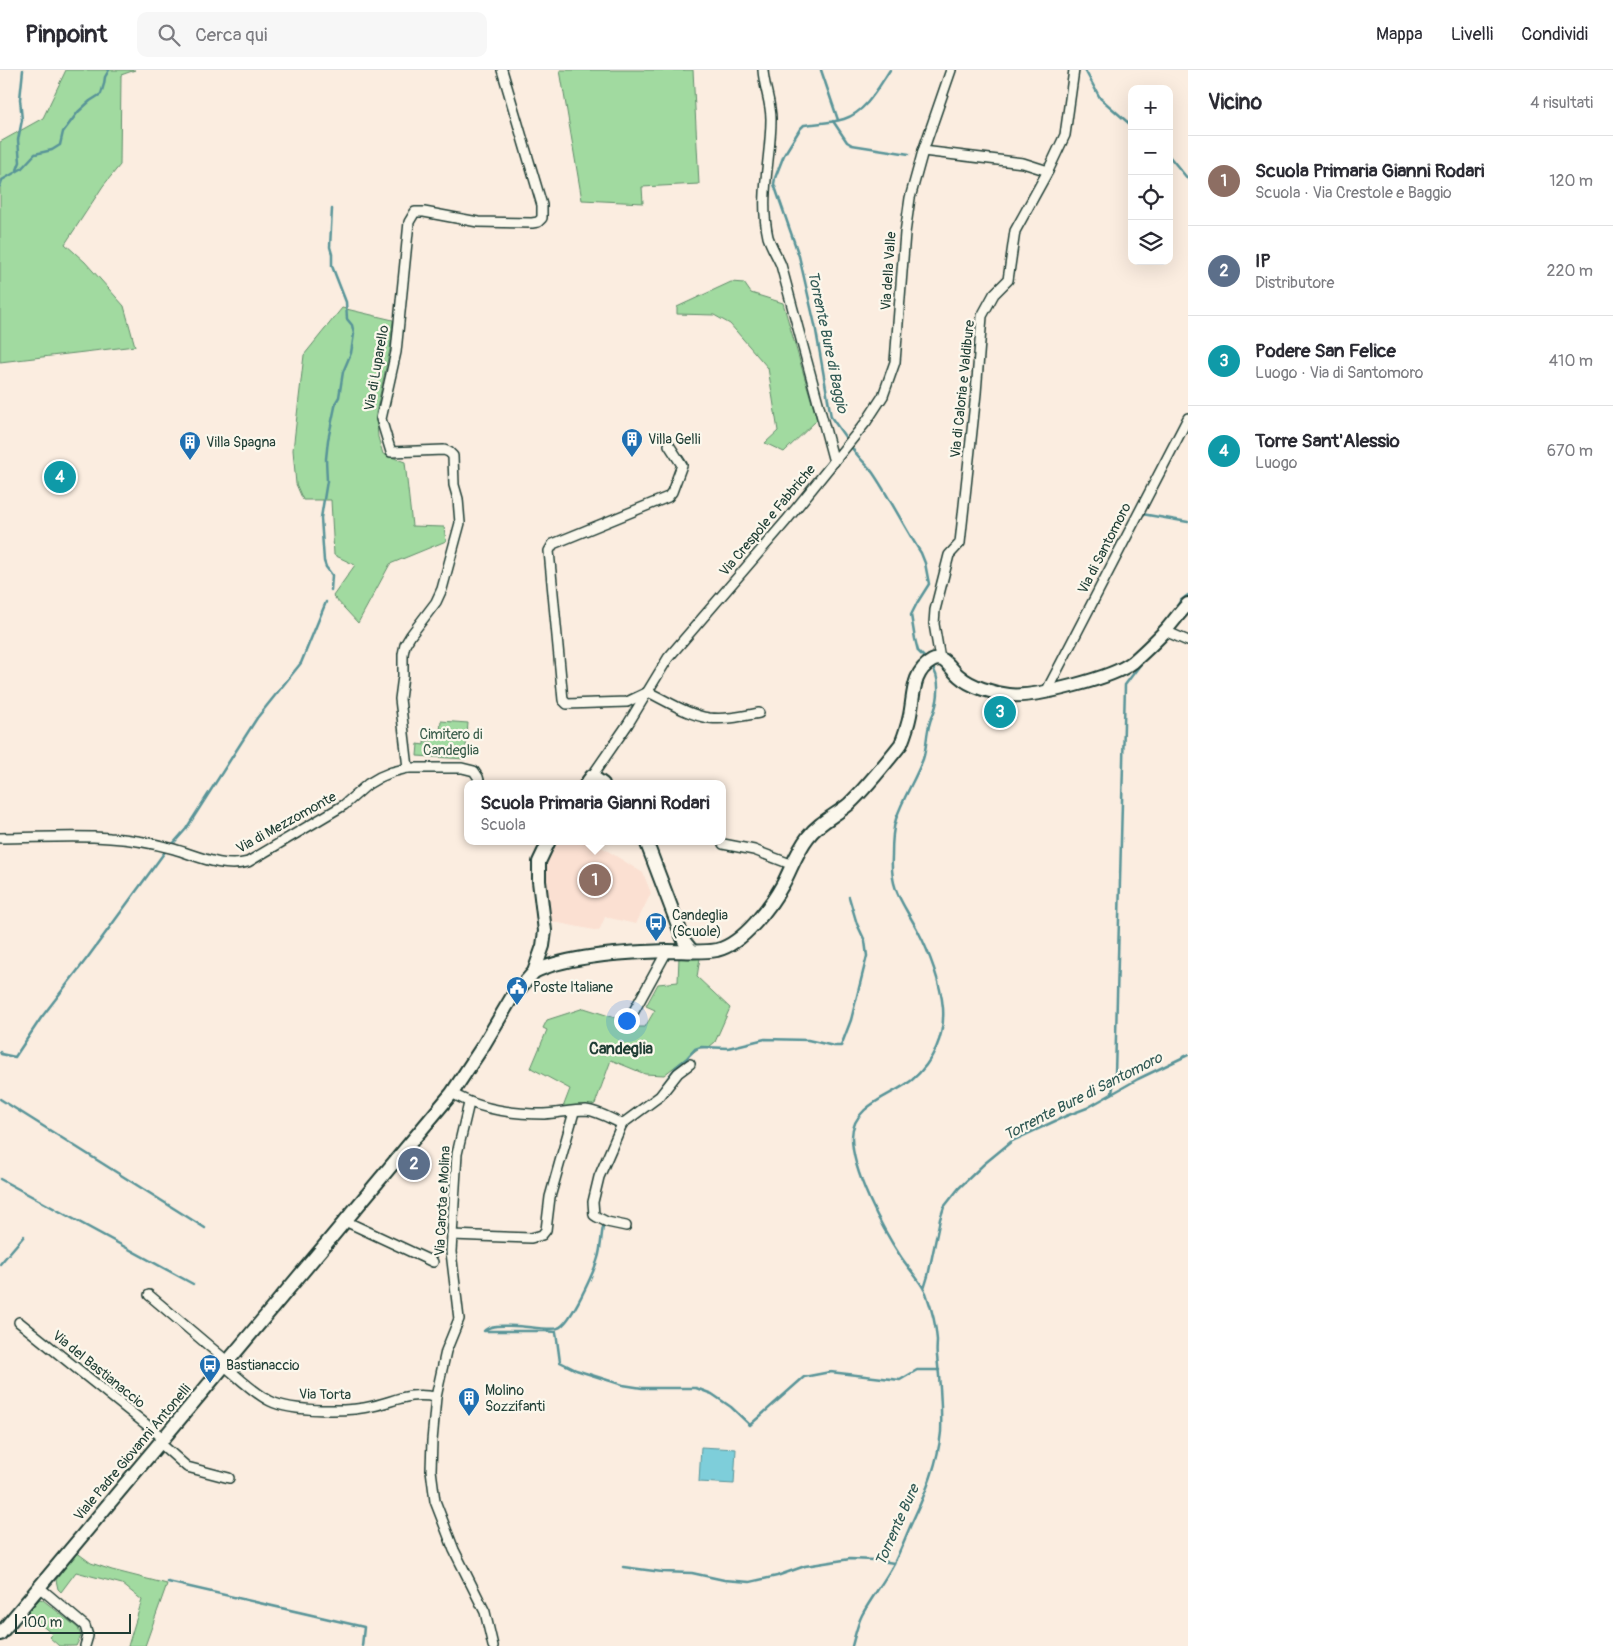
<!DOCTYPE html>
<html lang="it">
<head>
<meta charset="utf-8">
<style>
	:root { --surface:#fff; --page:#f7f7f7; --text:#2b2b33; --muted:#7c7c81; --line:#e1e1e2; --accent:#1f6fb2 }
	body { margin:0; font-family:Pangolin,sans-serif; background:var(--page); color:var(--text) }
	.controls { position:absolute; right:15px; top:15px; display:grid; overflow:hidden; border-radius:10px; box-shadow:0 5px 20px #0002 }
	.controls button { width:45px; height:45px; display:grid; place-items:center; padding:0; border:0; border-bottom:1px solid var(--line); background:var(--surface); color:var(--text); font:25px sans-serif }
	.scale { position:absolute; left:15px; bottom:12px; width:116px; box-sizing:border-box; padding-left:5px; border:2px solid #1f3d34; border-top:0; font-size:14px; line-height:18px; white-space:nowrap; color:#1f3d34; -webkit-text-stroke:4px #fbf7ec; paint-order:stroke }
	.you { position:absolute; left:626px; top:950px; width:18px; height:18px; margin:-12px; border:4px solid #fff; border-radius:50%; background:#1a73e8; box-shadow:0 0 0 8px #1a73e833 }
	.badge { display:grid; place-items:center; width:32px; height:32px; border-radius:50%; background:var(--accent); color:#fff; font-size:16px; font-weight:700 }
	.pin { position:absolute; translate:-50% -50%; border:2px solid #fff; box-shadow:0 1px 5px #0006 }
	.popup { position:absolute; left:464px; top:710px; width:262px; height:65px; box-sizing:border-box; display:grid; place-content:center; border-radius:10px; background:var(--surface); filter:drop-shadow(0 1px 4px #0005); font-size:16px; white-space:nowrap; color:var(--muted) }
	.popup b { font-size:19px; color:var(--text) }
	.popup::after { content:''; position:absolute; left:50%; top:100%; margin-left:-10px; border:10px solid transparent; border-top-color:var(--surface) }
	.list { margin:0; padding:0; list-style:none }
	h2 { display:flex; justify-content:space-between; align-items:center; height:65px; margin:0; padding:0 20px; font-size:21px }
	h2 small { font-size:16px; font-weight:400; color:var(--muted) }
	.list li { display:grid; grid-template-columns:32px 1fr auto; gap:15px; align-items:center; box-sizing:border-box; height:90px; padding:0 20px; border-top:1px solid var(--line) }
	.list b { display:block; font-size:19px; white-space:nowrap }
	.list p { margin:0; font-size:16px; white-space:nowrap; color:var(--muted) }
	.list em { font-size:16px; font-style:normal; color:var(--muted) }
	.icon { flex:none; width:28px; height:28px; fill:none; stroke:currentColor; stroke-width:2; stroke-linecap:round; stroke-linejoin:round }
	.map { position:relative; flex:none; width:1188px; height:1576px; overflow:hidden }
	header { display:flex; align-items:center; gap:30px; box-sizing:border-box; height:70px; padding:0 25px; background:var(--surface); border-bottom:1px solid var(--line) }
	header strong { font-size:24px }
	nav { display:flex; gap:28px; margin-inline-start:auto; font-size:18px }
	.search { width:350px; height:45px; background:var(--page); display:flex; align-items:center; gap:12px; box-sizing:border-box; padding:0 18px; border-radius:10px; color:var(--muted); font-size:19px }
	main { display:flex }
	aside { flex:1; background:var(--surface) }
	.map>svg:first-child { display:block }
</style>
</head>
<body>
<header>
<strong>Pinpoint</strong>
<div class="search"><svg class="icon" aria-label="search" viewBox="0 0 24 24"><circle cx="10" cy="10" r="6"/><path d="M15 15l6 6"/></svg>Cerca qui</div>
<nav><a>Mappa</a><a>Livelli</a><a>Condividi</a></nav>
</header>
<main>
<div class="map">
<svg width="1188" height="1576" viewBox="0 0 1188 1576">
	<rect width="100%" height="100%" fill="#fbede0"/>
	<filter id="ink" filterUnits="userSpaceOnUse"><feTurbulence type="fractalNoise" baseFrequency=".02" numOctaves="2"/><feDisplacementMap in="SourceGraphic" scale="10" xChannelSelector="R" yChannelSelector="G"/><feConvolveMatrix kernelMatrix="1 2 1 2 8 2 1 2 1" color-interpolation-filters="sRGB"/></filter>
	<g filter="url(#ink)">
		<!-- built -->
		<path fill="#fbe0d2" d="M554,771H592L643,803L651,823L636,854L605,847L599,861L549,851L544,813L545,792Z"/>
		<!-- green -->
		<g fill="#a1daa0" stroke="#608c6a">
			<path d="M66,0H135L121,5L120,95L103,116L65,174L85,192L124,236L135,276L0,292V72L43,48Z"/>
			<path d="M560,0H693L699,114L642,117L643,133L582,130Z"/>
			<path d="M731,212L744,213L751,223L783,233L817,350L784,382L765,373L778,361L768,298L730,254L714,245L677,244V237Z"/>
			<path d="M342,238L393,250L390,279L376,343L378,367L383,384L405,392L412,456L444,457L446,471L390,494L358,553L333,526L355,495L334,485L331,430H303L296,414L293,380L304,285Z"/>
			<path d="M441,651L468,653L465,689L417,686L418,674L424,675V671L431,672L432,666H436L437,662H440Z"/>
			<path d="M679,887L700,888L697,907L730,938L715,972L709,977L699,978L664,1005L645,1004L611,990L595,1034L578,1039L562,1040L570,1019L531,998L547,960L543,958L547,950L584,938L628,952L632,957H645L655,940L646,936L658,914L678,912Z"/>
			<path d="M76,1482L91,1493L112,1500L167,1514L145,1576H128L142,1530L122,1514L76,1502L61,1522L58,1519L56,1510Z"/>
			<path d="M40,1529L43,1530L78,1558L81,1566L76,1576H59L49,1567L52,1564L26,1542Z"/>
		</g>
		<!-- water -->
		<path fill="#7eceda" stroke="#589498" d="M701,1377L736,1379L734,1414L699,1412Z"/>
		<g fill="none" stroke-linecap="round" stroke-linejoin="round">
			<!-- stream -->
			<g stroke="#589498" stroke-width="2.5">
				<path d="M821,0L838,50"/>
				<path d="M1085,0L1100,28L1132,56"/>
				<path d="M833,51L847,72L852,75L909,84"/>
				<path d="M1169,86L1188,109"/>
				<path d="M17,100L20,92L18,70L22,50L20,29L23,0"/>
				<path d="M0,116L2,110L21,99L35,84L52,80L60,75L63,62L78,42L90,31L101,24L104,14L105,7L109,0"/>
				<path d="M848,371L831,347L815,255L799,186L774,114L775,108L784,85L800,59L804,55C817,53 831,53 844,49C866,42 878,18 890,0"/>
				<path d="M851,376C856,386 866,393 873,403C890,428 904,457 921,483L925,493L929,514L917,533L911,545L915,569L918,581L926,589"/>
				<path d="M1142,444L1188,452"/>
				<path d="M331,520L332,505L326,497L324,491L321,448L327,411L326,389L328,370L336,332L339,327L343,302L351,283L354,264L352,255L347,249L346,232L332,196V184L330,177L332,139"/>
				<path d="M1175,540L1180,531L1188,525"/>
				<path d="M171,776L186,759L257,648L301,593L326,532"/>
				<path d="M0,982L1,984L15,987L41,948L88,887L167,779"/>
				<path d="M662,1016L676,997L686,989L695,979L701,977L728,978L765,969L808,970L834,976H841L851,950L867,886L865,871L857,854L849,827"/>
				<path d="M1112,1023L1115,1005L1125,615L1143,591"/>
				<path d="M0,1029L205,1158"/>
				<path d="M0,1109L193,1214"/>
				<path d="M0,1194L24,1166"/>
				<path d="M924,1219L928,1206L940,1149L944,1137L959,1118L984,1094L1012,1071L1066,1046L1087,1038L1138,1009L1188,985"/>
				<path d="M485,1260C493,1254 506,1256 515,1256C525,1256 552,1261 558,1258C571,1254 594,1201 598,1188C601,1178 601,1167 603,1157"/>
				<path d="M484,1261H545L556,1262L560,1292L576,1300L623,1315L642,1318H696L712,1324L731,1337L750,1355L804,1307L830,1302L900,1310L917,1300H939"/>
				<path d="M623,1497L662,1502L692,1503L724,1510L750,1512L777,1506L805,1496L850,1489L874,1490L894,1493"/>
				<path d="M168,1512L364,1557L362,1576"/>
				<path d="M852,1576C855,1566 857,1555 862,1545C871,1528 884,1512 893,1495C901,1480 906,1465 913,1450C926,1422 938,1393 941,1362C942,1337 940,1312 937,1286C936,1281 937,1276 937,1270C936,1255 931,1237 926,1223C920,1210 909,1199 901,1187C882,1158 852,1102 852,1067C852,1035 892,1026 912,1010C933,992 945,966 943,938C941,914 929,882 918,861C903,832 890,822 892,786C892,774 892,761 896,749C903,728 915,710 923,689C927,677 926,664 930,652C931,648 933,645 934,642C939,628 941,608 931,595"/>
			</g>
			<!-- street casing -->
			<g stroke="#1f3d34" stroke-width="12">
				<g id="street">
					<path d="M763,0C764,17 771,32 771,49C771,88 759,127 768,167C771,176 777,186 781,195L834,392"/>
					<path d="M923,81L1023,93L1048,101"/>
					<path d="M669,375L682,395L672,422L668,427L553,474L549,481L563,630L567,634L627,632L648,622C667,631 688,645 709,648C726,650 743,646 759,643"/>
					<path d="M1165,561L1188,571"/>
					<path d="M940,589L934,554L935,540L949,485L960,473L976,323L982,246L994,224L1008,210L1015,161L1048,101L1065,65L1074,0"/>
					<path d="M1046,622L1188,348"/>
					<path d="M408,698L400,629L403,606V584L405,575L411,565L436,532L442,519L460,453L458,429L454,415L453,386L449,382L444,380L391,382L381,349L396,282L409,152L415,142H424L478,152L532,153L538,152L542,148V135L502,0"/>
					<path d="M592,706L628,654L668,588L786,451L866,352L883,326L895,292L905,163L910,128L923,81L951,0"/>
					<path d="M0,768C36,768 74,765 110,768C129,769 156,774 174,779C198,786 223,799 248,792L344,735L368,714L380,707L392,702L408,698H462L474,701L478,707L480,714"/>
					<path d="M723,774L754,780L793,795"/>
					<path d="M628,952L667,881"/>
					<path d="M452,1023C478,1039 514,1044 544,1044C558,1043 573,1040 586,1040C598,1041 611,1049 622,1054"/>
					<path d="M469,1033L457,1084L451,1182L459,1249L446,1281L436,1327L432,1371L431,1400L435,1431L454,1480L485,1542L493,1576"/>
					<path d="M345,1151L433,1192"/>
					<path d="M626,1156L607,1152L597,1147L594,1145L593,1132L599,1107L622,1054L660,1026L678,1003L690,994"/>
					<path d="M452,1165L531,1168L542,1165L546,1160L550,1127L574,1042"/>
					<path d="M149,1225L228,1292"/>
					<path d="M19,1252L163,1368"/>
					<path d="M225,1296C239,1308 254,1323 270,1331C292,1342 349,1342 373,1336C398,1330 409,1322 436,1327"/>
					<path d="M159,1372L187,1397L229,1408"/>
					<path d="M39,1517L85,1556L88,1566L85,1576"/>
				</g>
			</g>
			<!-- secondary casing -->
			<g stroke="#1f3d34" stroke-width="16">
				<g id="secondary">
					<path d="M586,714L592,706L603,714"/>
					<path d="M646,771L684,871L692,881"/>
					<path d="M534,902C565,886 631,882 668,881C684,881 701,883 717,880C743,874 771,836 783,814C791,799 797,781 808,767C818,753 836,745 849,734C868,716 885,694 901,674C905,664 908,655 910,645C914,625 912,602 932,591C935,589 940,589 943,590C949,594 954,602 959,606C971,617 993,623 1009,625C1034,628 1113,608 1133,592C1144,582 1156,571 1166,560C1173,552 1180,542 1188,534"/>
					<path d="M0,1564L452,1023L483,976L512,927L534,902L543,876L545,861L539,811V792L549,771"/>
				</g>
			</g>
			<!-- street -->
			<use href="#street" stroke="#fbf7ec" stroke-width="9"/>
			<!-- secondary -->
			<use href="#secondary" stroke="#fbf7ec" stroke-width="12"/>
		</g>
	</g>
	<!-- icons -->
	<defs>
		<g id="building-pin" transform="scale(1.125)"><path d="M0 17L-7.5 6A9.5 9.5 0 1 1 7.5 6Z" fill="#1f6fb2" stroke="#fbf7ec"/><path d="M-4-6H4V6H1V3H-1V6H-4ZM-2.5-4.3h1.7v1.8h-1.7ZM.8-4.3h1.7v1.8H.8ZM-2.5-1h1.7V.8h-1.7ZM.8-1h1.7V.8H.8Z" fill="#fff"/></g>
		<g id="bus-pin" transform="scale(1.125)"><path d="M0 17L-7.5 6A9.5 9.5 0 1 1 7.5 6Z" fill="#1f6fb2" stroke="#fbf7ec"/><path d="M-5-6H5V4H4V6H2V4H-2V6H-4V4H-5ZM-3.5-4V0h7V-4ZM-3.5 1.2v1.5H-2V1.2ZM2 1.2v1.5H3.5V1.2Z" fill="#fff"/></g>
		<g id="civic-pin" transform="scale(1.125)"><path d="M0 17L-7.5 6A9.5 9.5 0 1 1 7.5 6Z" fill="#1f6fb2" stroke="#fbf7ec"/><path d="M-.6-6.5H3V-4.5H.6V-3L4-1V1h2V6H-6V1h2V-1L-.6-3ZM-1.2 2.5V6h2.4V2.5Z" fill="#fff"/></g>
	</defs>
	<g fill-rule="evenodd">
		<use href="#building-pin" x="632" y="369"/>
		<use href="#building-pin" x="190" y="372"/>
		<use href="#bus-pin" x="656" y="853"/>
		<use href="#civic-pin" x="517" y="917"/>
		<use href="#bus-pin" x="210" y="1295"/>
		<use href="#building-pin" x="469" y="1328"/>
	</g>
	<g text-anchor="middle" stroke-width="4.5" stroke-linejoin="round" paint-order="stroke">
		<!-- street labels -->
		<g font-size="14" fill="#1f3d34" stroke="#fbf7ec">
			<text transform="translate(888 201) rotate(-86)" y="5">Via della Valle</text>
			<text transform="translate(376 298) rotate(-80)" y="5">Via di Luparello</text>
			<text transform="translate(962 319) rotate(-84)" y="5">Via di Caloria e Valdibure</text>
			<text transform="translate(767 450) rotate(-50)" y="5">Via Crespole e Fabbriche</text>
			<text transform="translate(1104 478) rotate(-63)" y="5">Via di Santomoro</text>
			<text transform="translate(286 752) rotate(-29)" y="5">Via di Mezzomonte</text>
			<text transform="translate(442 1131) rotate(-87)" y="5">Via Carota e Molina</text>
			<text transform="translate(99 1299) rotate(39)" y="5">Via del Bastianaccio</text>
			<text transform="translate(325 1324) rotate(1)" y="5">Via Torta</text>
			<text transform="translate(132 1382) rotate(-50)" y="5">Viale Padre Giovanni Antonelli</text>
		</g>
		<!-- poi labels -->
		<g font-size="14" fill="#1f3d34" stroke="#fbf7ec" text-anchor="start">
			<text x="648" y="374">Villa Gelli</text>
			<text x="206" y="377">Villa Spagna</text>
			<text x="672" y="850">Candeglia<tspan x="672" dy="16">(Scuole)</tspan></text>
			<text x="533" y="922">Poste Italiane</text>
			<text x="226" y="1300">Bastianaccio</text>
			<text x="485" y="1325">Molino<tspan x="485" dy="16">Sozzifanti</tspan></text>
		</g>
		<!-- park labels -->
		<g font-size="14" fill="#395c4a" stroke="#fbf7ec">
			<text x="451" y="669">Cimitero di<tspan x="451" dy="16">Candeglia</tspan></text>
		</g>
		<!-- water labels -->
		<g font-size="15" font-style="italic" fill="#325a55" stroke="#fbf7ec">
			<text transform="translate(828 272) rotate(78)" y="5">Torrente Bure di Baggio</text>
			<text transform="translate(1083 1026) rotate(-27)" y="5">Torrente Bure di Santomoro</text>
			<text transform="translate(897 1455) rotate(-66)" y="5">Torrente Bure</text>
		</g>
		<!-- quarter labels -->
		<g font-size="16" font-weight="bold" fill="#1f3d34" stroke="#fbf7ec">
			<text x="621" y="984">Candeglia</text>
		</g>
	</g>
</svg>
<div class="controls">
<button>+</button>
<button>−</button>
<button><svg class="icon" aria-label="locate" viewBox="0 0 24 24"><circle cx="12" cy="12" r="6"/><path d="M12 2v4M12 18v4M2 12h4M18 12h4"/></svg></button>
<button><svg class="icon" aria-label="layers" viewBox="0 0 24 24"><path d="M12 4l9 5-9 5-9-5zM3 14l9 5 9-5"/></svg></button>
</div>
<div class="scale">100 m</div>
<div class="you"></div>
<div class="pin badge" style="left:595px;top:810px;background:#8d6e63">1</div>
<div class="popup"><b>Scuola Primaria Gianni Rodari</b>Scuola</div>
<div class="pin badge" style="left:414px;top:1094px;background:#5c6f8a">2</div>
<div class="pin badge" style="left:1000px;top:642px;background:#0f9aa8">3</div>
<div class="pin badge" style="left:60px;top:407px;background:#0f9aa8">4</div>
</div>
<aside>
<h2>Vicino<small>4 risultati</small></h2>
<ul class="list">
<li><span class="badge" style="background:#8d6e63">1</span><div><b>Scuola Primaria Gianni Rodari</b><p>Scuola · Via Crestole e Baggio</p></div><em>120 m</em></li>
<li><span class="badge" style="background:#5c6f8a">2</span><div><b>IP</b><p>Distributore</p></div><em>220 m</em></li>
<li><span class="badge" style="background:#0f9aa8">3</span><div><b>Podere San Felice</b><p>Luogo · Via di Santomoro</p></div><em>410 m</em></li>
<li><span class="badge" style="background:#0f9aa8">4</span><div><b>Torre Sant'Alessio</b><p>Luogo</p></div><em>670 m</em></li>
</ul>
</aside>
</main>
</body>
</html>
